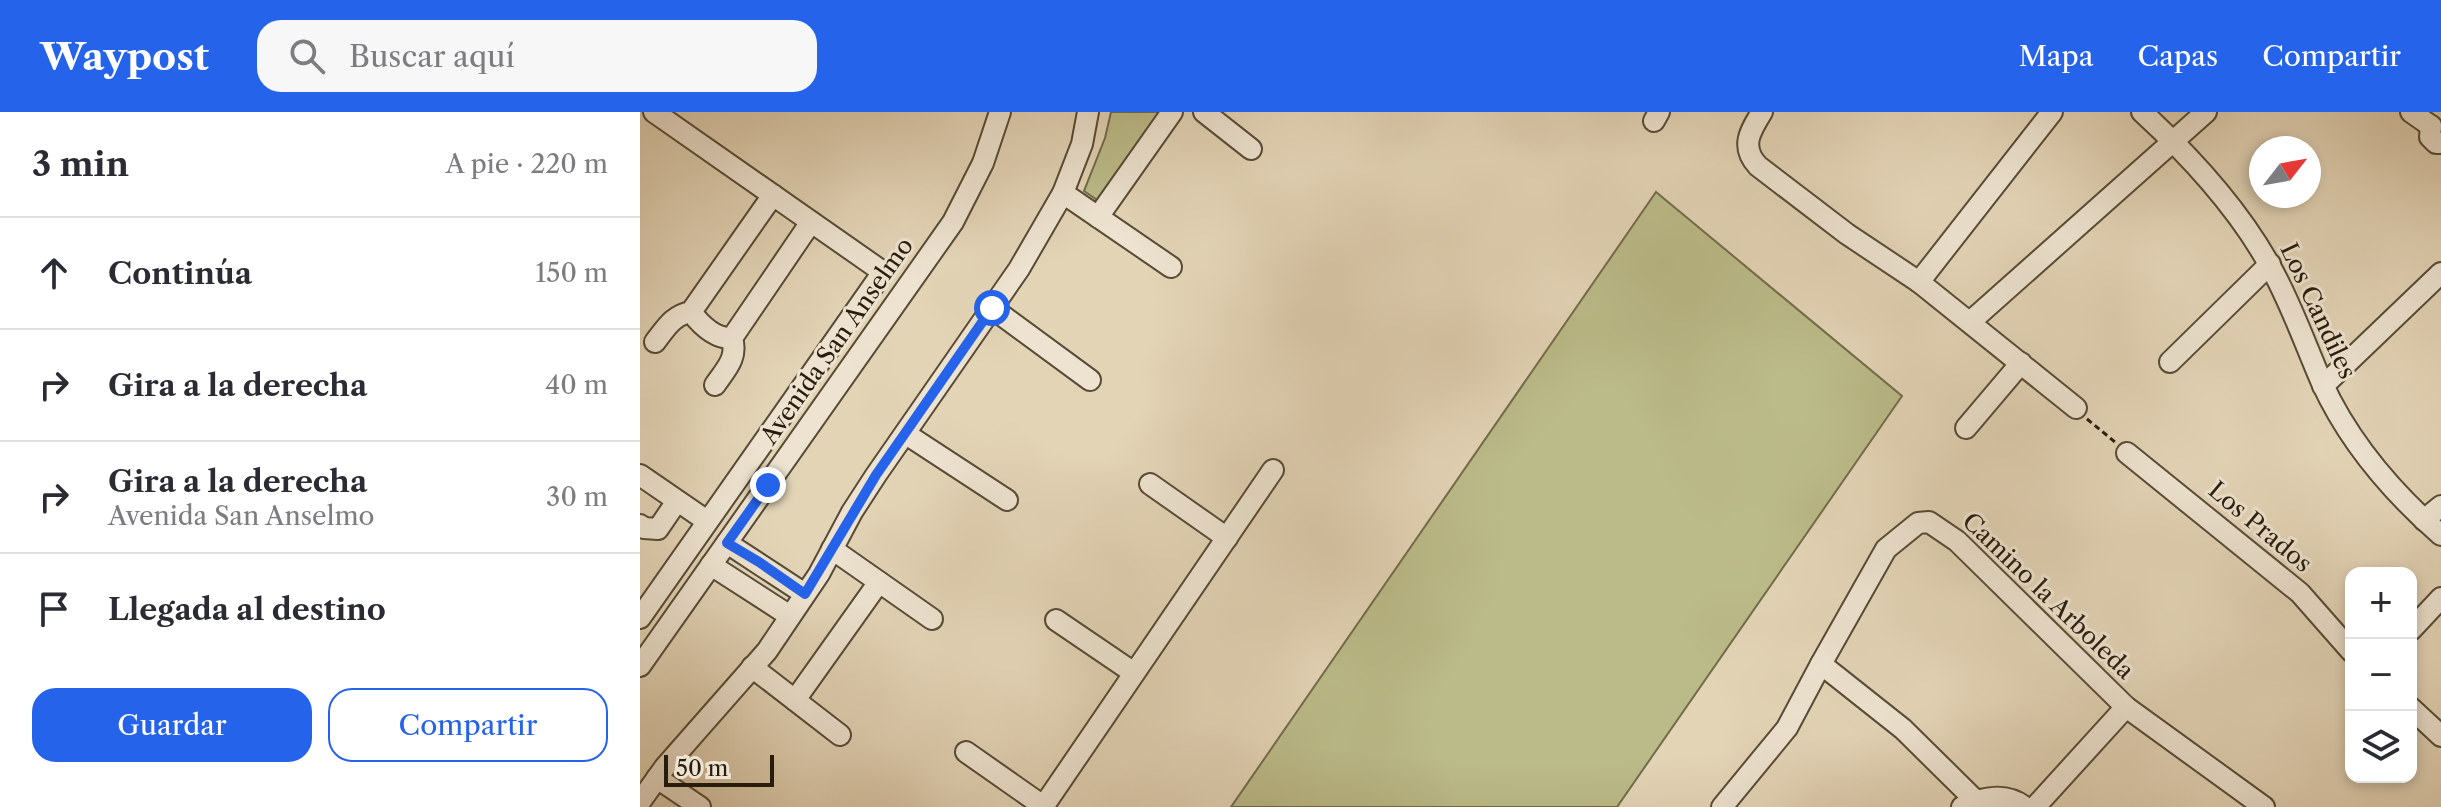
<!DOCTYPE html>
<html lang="es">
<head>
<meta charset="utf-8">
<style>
	:root { --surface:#fff; --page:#f7f7f7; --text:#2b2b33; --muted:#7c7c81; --line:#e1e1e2; --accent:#2563eb }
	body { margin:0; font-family:"Libre Caslon Text",serif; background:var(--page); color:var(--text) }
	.controls { position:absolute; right:24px; bottom:24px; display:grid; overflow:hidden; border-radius:16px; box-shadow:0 4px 12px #0003 }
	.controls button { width:72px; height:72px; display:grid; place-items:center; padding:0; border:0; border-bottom:2px solid var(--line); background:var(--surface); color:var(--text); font:40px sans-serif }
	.compass { position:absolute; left:1609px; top:24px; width:72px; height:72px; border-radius:50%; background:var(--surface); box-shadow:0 4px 12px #0003; rotate:59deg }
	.scale { position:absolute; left:24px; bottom:20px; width:110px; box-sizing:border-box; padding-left:8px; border:4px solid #281d0c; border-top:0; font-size:22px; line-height:28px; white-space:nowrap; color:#281d0c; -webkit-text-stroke:6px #ede3d0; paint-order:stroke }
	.stop { position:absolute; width:24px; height:24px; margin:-18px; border:6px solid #2563eb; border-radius:50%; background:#fff }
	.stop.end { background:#2563eb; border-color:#fff; box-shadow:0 2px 8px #0008 }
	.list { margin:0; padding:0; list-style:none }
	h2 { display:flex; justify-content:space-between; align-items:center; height:104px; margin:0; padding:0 32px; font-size:34px }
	h2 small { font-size:26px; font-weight:400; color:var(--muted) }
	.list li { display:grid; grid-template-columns:52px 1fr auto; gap:24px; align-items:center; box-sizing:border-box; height:112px; padding:0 32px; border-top:2px solid var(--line) }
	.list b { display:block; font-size:30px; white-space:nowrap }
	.list p { margin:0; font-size:26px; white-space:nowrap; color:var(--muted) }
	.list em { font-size:26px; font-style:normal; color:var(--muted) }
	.actions { display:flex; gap:16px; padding:24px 32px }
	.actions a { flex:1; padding:18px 0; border:2px solid var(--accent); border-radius:24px; text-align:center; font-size:28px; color:var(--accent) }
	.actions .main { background:var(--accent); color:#fff }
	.icon { flex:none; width:44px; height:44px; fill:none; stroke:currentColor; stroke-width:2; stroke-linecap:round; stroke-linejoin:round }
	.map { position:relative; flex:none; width:1801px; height:695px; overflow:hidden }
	header { display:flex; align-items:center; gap:48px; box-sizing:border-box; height:112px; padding:0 40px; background:var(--accent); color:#fff }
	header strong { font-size:38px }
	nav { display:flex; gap:44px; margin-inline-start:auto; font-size:28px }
	.search { width:560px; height:72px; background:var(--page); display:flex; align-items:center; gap:20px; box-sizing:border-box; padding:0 28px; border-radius:24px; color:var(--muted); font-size:30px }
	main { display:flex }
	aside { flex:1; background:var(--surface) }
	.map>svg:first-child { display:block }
</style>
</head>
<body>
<header>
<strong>Waypost</strong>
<div class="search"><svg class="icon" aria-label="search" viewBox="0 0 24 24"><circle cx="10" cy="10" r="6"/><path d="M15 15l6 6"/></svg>Buscar aquí</div>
<nav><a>Mapa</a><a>Capas</a><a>Compartir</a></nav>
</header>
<main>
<aside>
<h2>3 min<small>A pie · 220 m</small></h2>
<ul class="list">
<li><svg class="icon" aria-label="ahead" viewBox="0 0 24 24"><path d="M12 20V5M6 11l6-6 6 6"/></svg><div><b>Continúa</b></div><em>150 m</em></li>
<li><svg class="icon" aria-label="right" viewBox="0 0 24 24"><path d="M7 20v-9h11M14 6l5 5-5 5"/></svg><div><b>Gira a la derecha</b></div><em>40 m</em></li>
<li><svg class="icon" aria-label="right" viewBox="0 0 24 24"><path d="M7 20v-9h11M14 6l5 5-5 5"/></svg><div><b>Gira a la derecha</b><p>Avenida San Anselmo</p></div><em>30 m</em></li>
<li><svg class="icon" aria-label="arrive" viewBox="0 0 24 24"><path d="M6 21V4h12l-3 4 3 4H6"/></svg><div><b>Llegada al destino</b></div></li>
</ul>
<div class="actions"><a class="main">Guardar</a><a>Compartir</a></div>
</aside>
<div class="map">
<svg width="1801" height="695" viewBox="0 0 1801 695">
	<rect width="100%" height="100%" fill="#e3d4b6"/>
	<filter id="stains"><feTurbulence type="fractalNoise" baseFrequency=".0025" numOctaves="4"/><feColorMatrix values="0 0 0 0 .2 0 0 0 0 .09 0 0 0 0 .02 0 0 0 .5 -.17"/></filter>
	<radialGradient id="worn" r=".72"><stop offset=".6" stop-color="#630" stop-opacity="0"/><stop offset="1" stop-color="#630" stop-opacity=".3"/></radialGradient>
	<!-- green -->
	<g fill="#bbbb89" stroke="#726c4a" stroke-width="2">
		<path d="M471,0H522L460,90L444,79L465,26Z"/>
		<path d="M1016,80L1262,284L977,695H591Z"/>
	</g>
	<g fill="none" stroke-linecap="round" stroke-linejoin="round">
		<!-- minor casing -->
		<g stroke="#574b36" stroke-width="24">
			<g id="minor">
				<path d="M564,0L611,37"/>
				<path d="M1122,0C1110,19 1100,35 1118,54L1207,122L1279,170L1436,296"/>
				<path d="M1502,0C1551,45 1598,96 1630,154C1651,191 1665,232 1682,271C1709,330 1753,381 1801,423"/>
				<path d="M1771,0L1791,14"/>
				<path d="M1014,9L1019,0"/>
				<path d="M1791,14L1790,25L1796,31H1801"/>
				<path d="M423,81L531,155"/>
				<path d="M458,105L532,0"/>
				<path d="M1279,170L1412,0"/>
				<path d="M352,196L450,268"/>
				<path d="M51,200C61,213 76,227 92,226"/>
				<path d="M1330,210L1566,0"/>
				<path d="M15,230C26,216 33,203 51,200L133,83"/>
				<path d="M1530,250L1630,152"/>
				<path d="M75,273C86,257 98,246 92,226L171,110"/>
				<path d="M1683,274L1801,161"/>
				<path d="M1326,316L1381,251"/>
				<path d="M266,322L367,388"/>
				<path d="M1487,341L1660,481L1711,539"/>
				<path d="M0,363L67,409"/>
				<path d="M510,372L587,426"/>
				<path d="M1784,408L1801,394"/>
				<path d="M0,413L4,416L18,417L37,389"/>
				<path d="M87,431L165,482"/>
				<path d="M192,437L292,507"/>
				<path d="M71,453L150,504"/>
				<path d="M0,506L243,160L14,0"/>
				<path d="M416,508L494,561"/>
				<path d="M1771,518L1801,486"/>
				<path d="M1181,552L1263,617L1336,689"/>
				<path d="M0,554L313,110L343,51L360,0"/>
				<path d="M112,555L200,623"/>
				<path d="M155,588L239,470"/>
				<path d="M1771,596L1801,624"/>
				<path d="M326,640L403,694"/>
				<path d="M17,666L60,695"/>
				<path d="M0,690L25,655L127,539L179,462L212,400L236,363L379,157L423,81L442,32L448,0"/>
				<path d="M403,695L633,358"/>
				<path d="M1082,695L1147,616L1181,552L1246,437L1278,411L1289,410L1317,429L1486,595L1624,695"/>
				<path d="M1322,695C1343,685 1365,680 1385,695"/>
				<path d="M1395,695L1486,595"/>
			</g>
		</g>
		<!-- path -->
		<path stroke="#281d0c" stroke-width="3" stroke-dasharray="6 4" stroke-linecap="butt" d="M1447,307L1475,330"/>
		<!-- minor -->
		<use href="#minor" stroke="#ede3d0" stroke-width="20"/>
	</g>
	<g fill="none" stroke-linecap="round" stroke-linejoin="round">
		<!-- route -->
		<path stroke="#2563eb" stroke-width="10" d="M128,373L87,431L119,450L165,482L236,363L352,196"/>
	</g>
	<g text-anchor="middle" stroke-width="6" stroke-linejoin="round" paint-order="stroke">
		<!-- street labels -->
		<g font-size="24" fill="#281d0c" stroke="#ede3d0">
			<text transform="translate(1678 199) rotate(65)" y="8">Los Candiles</text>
			<text transform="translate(197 229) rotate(-55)" y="8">Avenida San Anselmo</text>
			<text transform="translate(1620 415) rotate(40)" y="8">Los Prados</text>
			<text transform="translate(1408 484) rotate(44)" y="8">Camino la Arboleda</text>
		</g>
	</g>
	<rect width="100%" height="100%" filter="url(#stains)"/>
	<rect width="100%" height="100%" fill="url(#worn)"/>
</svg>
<div class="controls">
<button>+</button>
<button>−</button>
<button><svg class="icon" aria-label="layers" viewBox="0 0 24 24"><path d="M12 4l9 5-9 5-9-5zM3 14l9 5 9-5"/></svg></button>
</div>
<svg class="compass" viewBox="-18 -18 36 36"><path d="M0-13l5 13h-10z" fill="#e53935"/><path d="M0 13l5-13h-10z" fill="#7c7c81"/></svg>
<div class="scale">50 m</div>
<div class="stop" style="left:352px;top:196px"></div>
<div class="stop end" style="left:128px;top:373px"></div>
</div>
</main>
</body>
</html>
